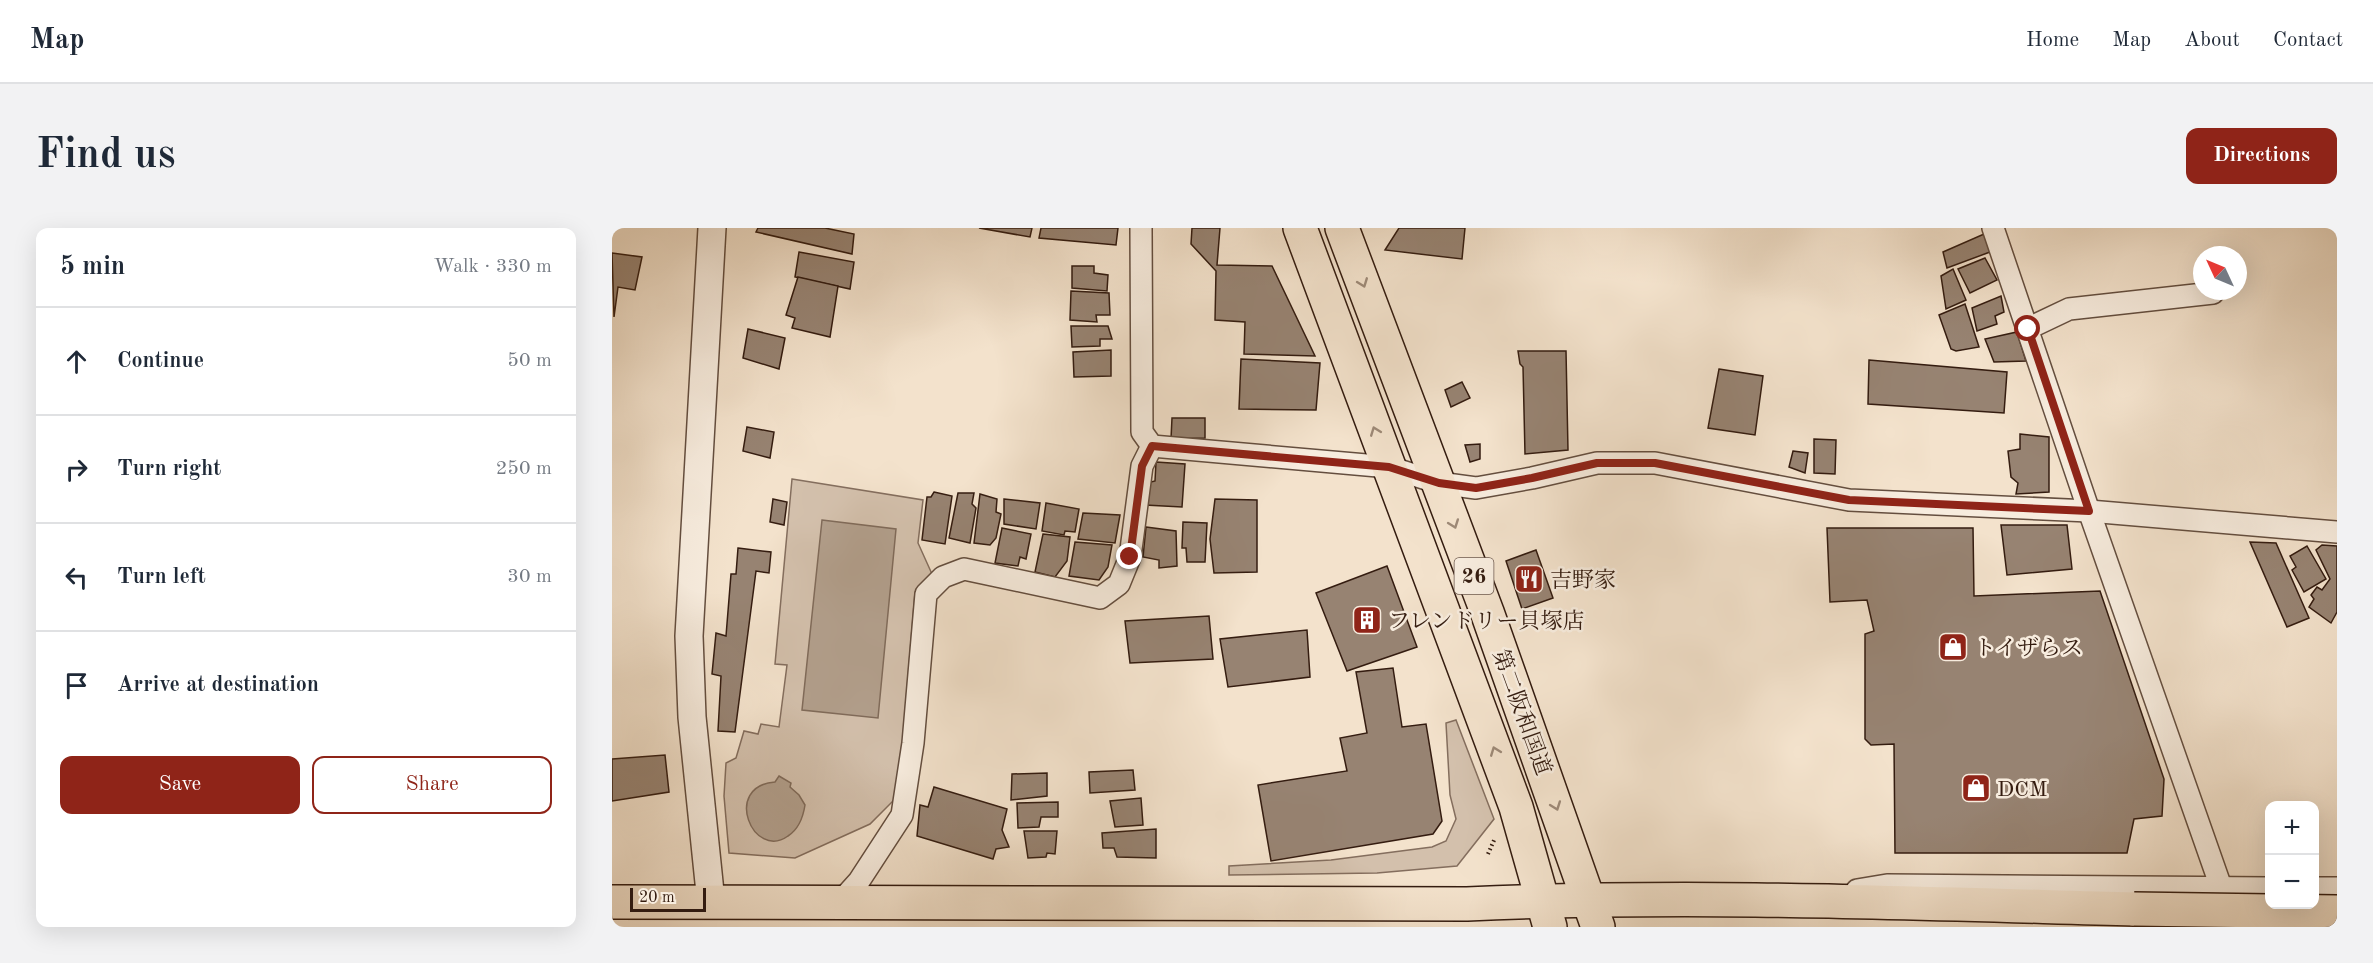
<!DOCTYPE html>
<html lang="en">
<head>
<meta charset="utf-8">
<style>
	:root { --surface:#fff; --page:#f2f2f3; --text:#1f2937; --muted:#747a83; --line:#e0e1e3; --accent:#8f2418 }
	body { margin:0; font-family:"Old Standard TT","Noto Serif JP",serif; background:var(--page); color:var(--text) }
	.controls { position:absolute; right:18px; bottom:18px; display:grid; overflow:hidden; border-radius:12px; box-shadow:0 6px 24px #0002 }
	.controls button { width:54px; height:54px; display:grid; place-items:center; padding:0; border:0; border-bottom:2px solid var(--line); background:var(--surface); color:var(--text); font:30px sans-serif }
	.compass { position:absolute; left:1581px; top:18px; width:54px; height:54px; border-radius:50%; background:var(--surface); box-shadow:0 6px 24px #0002; rotate:314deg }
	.scale { position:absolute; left:18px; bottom:15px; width:76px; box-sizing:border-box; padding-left:6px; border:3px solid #341c10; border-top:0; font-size:16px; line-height:21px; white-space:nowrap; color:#341c10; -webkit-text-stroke:4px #f7ecde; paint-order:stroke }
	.stop { position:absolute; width:18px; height:18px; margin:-14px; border:4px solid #8f2418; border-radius:50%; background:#fff }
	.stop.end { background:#8f2418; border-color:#fff; box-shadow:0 2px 6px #0008 }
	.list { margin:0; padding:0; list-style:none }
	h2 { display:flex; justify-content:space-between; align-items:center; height:78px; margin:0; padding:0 24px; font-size:26px }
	h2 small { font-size:20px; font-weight:400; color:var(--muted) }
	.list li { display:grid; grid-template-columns:39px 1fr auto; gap:18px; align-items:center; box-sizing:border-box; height:108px; padding:0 24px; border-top:2px solid var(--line) }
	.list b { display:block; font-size:22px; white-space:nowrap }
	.list em { font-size:20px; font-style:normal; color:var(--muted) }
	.actions { display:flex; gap:12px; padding:18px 24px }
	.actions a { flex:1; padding:14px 0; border:2px solid var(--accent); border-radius:12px; text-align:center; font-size:21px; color:var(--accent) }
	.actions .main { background:var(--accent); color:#fff }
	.icon { flex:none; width:33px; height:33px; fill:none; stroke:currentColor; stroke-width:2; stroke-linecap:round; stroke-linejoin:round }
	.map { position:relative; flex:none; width:1725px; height:699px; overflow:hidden; border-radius:12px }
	header { display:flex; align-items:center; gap:36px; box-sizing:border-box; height:84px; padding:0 30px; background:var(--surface); border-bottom:2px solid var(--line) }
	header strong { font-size:28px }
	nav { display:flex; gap:33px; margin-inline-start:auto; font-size:21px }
	.intro { display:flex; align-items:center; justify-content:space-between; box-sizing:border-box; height:144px; padding:0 36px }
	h1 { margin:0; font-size:42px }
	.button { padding:15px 27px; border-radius:12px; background:var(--accent); color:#fff; font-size:21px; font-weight:700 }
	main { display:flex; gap:36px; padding:0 36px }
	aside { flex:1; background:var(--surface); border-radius:12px; box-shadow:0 6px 24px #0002 }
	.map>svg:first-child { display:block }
</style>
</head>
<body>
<header>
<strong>Map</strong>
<nav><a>Home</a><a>Map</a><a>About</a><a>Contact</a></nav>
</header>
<div class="intro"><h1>Find us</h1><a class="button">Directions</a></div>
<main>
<aside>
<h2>5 min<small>Walk · 330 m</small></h2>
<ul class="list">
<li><svg class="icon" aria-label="ahead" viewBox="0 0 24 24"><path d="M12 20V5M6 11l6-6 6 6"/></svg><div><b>Continue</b></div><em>50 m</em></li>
<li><svg class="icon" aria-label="right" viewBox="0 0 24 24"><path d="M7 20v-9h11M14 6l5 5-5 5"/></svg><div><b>Turn right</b></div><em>250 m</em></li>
<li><svg class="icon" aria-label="left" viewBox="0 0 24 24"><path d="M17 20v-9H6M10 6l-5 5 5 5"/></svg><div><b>Turn left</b></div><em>30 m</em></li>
<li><svg class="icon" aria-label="arrive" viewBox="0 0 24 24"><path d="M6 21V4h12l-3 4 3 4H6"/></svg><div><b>Arrive at destination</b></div></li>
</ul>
<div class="actions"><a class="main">Save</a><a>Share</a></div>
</aside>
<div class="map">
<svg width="1725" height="699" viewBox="0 0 1725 699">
	<rect width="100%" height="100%" fill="#f3e2cc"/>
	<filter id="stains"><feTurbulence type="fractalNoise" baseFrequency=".00333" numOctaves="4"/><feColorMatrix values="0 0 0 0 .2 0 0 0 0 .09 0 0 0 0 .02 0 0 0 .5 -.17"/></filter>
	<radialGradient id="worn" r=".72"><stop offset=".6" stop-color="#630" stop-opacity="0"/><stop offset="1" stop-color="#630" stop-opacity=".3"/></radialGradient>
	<!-- green -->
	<g fill="#d3c0ac" stroke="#846e5e" stroke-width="1.5">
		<path d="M180,251L311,272L306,315L320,346L303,364L291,509L282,572L258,596L183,630L117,625L112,568L114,535L124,530L132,503L146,506L149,496L167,499L175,437L163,436Z"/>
		<path d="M844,492L882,591L845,638L765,645L617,647V638L719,632L820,619L834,613L844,591L838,567L834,495Z"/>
	</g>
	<!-- water -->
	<g fill="#b29f8c" stroke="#806b5a" stroke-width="1.5">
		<path d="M210,292L284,301L266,490L190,482Z"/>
		<path d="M167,548L179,555L178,559L187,567L193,577C191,590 187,601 176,608C141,633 110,558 163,554Z"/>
	</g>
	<!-- building -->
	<g fill="#978372" stroke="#341c10" stroke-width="1.5">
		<path d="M146,0H213L242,6L240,26L144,4Z"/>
		<path d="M367,0H420L418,9Z"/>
		<path d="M429,0H506L504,17L427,10Z"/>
		<path d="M580,0H608L605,37L660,38L703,128L632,126L633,94L603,92L604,43L579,16Z"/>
		<path d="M787,0H853L850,31L773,22Z"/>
		<path d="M1372,6L1378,24L1335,40L1331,24Z"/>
		<path d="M187,24L242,34L238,61L183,49Z"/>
		<path d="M0,25L30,29L23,62L6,59L2,89Z"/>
		<path d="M1373,30L1385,52L1358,65L1346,41Z"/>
		<path d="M460,38H482V45L496,47L495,63L460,60Z"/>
		<path d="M1341,41L1354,72L1334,81L1329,48Z"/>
		<path d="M186,49L226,58L218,109L180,100L183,90L174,87Z"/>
		<path d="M459,63L497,65L498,87H484L485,94L458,92Z"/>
		<path d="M1389,68L1392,84L1383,88L1385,96L1365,103L1360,80Z"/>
		<path d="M1353,76L1367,119L1344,123L1339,121L1327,87Z"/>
		<path d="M459,98H496L500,111H488V118L460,119Z"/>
		<path d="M136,101L173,110L167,141L131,130Z"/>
		<path d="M1405,104L1414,133L1382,134L1373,111Z"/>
		<path d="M499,122V148L462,149L461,124Z"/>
		<path d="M906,123H954L956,222L913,226L911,139L908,136Z"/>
		<path d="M629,131L708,135L704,182L627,181Z"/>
		<path d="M1257,132L1395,144L1392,185L1256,176Z"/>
		<path d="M1107,141L1151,148L1143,207L1096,200Z"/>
		<path d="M850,154L858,170L839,179L833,162Z"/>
		<path d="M560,190H593V210L559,211Z"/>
		<path d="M135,199L162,204L158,230L131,223Z"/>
		<path d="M1408,206L1437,209V264L1404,266L1406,255L1399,249L1396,223L1408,221Z"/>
		<path d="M1202,211L1224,212L1223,246L1202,245Z"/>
		<path d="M868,216V231L858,234L853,217Z"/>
		<path d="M1181,223L1196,225L1193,245L1177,239Z"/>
		<path d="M544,234L573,236L570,279L533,277L535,255L543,253Z"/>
		<path d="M322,264L340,268L333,316L310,312L315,269H319Z"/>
		<path d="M346,265H362L360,276L364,280L358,315L337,310Z"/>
		<path d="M368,266L385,271L384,284L389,286L384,310L378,317L362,315Z"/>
		<path d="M161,271L175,274L172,297L158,294Z"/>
		<path d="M392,271L428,275L424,301L392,296Z"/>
		<path d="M603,271L645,272V344L602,345L598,311Z"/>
		<path d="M434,275L467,281L463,304L453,303L452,307L430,303Z"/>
		<path d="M471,285L508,287L503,315L466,311Z"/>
		<path d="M571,294L595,295L593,334H575L574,320H570Z"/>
		<path d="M1389,297H1455L1460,341L1395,347Z"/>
		<path d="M534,299L564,303L565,338L547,340V332L531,329Z"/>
		<path d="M390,300L419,306L414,331L408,329L406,338L383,335Z"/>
		<path d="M1215,300H1361L1362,368L1488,363L1552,551L1550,588L1522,591L1515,625H1283L1282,516L1259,517L1253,511V406L1262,403L1255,372L1218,374Z"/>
		<path d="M431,306L458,309L455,333L443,349L423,344Z"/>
		<path d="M463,314L500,317L496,339L487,352L457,348Z"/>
		<path d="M1638,314L1664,315L1697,390L1675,399Z"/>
		<path d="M1710,317L1725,318V384L1719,395L1697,379L1702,371L1699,367L1705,359L1710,362L1718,351L1704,322Z"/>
		<path d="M1695,318L1714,351L1692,364L1680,342L1684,339L1678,328Z"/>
		<path d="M126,320L159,324L157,345L144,343L123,504L106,503L109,448L100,446L104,405L114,408L119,346H124Z"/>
		<path d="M924,322L941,370L910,381L894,333Z"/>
		<path d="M775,338L805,419L735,443L704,365Z"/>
		<path d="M597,388L601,431L518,435L513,393Z"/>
		<path d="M695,402L698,449L616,459L608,411Z"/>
		<path d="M781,440L790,499L814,496L830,593L821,606L659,633L646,557L735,543L728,510L755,505L744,444Z"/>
		<path d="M53,527L57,564L0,573V531Z"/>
		<path d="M521,542L523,562L478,565L477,544Z"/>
		<path d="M435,545V568L399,572L400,546Z"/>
		<path d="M322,559L395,581L390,602L397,619L384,621L381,631L305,608L308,577L316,579Z"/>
		<path d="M529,570L531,597L503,599L498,573Z"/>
		<path d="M446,574V589H429L427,599L406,600L405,575Z"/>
		<path d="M544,601V630L505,629L502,620H491L490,605Z"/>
		<path d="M412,603H445L443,626L435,625L434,629L416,630Z"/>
	</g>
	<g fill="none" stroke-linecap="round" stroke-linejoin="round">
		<!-- minor casing -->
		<g stroke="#644e3f" stroke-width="24">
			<g id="minor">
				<path d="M529,0L530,204L540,218L777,239L827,255L864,260L920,250L985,235H1043L1237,272L1477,283L1725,304"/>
				<path d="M1381,0L1477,283L1623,699"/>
				<path d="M1415,101L1457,81L1601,65"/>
				<path d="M1702,660H1725"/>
				<path d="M1245,662L1275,657L1658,660"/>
				<path d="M228,674L247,653L290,587L301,515L314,366L331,349L352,341L488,370L507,356L518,329L530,238L540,218"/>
			</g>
		</g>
		<!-- tertiary casing -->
		<g stroke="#644e3f" stroke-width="30">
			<path id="tertiary" d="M99,674L80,489L77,408L100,0"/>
		</g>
		<!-- primary casing -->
		<g stroke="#341c10" stroke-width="36">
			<path id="primary" d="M0,674L855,676C1077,666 1300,675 1522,681"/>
		</g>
		<!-- trunk casing -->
		<g stroke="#341c10" stroke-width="36">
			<g id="trunk">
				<path d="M688,0L904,579L938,699"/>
				<path d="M730,0L875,384L986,699"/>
			</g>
		</g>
		<!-- path -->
		<path stroke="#341c10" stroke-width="4" stroke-dasharray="1.5 3" stroke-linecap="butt" d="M876,626L883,610"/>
		<!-- minor -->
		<use href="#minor" stroke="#f7ecde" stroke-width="21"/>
		<!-- tertiary -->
		<use href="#tertiary" stroke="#f7ecde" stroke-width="27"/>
		<!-- primary -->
		<use href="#primary" stroke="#f3e2cc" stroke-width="33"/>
		<!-- trunk -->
		<use href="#trunk" stroke="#f3e2cc" stroke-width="33"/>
		<!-- primary-bridge casing -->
		<g stroke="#341c10" stroke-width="36" stroke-linecap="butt">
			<path id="primary-bridge" d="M1522,681L1725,684"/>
		</g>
		<!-- primary-bridge -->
		<use href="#primary-bridge" stroke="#f3e2cc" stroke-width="33"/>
	</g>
	<!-- one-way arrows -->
	<defs><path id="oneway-chevron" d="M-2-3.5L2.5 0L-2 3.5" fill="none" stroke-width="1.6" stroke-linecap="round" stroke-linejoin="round" transform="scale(1.5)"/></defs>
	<g stroke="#9d8977">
		<use href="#oneway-chevron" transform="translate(751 55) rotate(69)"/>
		<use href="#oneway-chevron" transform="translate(763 203) rotate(-111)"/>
		<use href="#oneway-chevron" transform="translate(842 296) rotate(70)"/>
		<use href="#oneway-chevron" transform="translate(883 523) rotate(-111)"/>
		<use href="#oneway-chevron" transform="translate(944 578) rotate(70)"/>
	</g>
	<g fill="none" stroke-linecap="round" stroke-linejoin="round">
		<!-- route -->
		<path stroke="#8f2418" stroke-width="8" d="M518,329L530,238L540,218L777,239L827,255L864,260L920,250L985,235H1043L1237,272L1477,283L1416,101"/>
	</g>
	<!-- icons -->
	<defs>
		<g id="restaurant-square" transform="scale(1.5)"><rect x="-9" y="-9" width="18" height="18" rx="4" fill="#8f2418" stroke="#f7ecde"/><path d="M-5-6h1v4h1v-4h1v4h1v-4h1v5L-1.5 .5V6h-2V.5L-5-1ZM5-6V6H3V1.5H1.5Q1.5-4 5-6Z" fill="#fff"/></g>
		<g id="building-square" transform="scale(1.5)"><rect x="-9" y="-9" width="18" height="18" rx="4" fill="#8f2418" stroke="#f7ecde"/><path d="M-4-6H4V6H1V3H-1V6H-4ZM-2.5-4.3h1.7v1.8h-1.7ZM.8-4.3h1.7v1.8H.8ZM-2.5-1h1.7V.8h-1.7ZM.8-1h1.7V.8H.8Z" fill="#fff"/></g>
		<g id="shop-square" transform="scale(1.5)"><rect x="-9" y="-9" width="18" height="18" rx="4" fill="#8f2418" stroke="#f7ecde"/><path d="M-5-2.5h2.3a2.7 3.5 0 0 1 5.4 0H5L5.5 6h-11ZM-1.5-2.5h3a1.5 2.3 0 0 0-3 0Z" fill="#fff"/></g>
	</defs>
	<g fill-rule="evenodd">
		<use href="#restaurant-square" x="917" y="351"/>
		<use href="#building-square" x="755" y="392"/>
		<use href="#shop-square" x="1341" y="419"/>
		<use href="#shop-square" x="1364" y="560"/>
	</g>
	<g text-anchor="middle" stroke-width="5" stroke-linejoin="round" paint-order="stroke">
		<!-- shield labels -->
		<rect fill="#f7ecde" stroke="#6e5a4e" stroke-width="1.5" x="842.5" y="330" width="39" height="36" rx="4.5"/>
		<g font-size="21" font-weight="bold" fill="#341c10">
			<text x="862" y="355">26</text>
		</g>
		<!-- poi labels -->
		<g font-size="22" fill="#341c10" stroke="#f7ecde" text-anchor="start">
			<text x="938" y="359">吉野家</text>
			<text x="776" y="400">フレンドリー貝塚店</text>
			<text x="1362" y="427">トイザらス</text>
			<text x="1385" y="568">DCM</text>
		</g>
		<!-- street labels -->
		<g font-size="22" fill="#341c10" stroke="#f7ecde">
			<text transform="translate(911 484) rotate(70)" y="8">第二阪和国道</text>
		</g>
	</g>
	<rect width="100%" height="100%" filter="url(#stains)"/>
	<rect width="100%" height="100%" fill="url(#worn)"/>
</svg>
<div class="controls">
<button>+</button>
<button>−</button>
</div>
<svg class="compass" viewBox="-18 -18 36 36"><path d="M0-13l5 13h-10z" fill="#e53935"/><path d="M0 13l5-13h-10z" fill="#747a83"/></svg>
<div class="scale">20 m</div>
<div class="stop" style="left:1416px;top:101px"></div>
<div class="stop end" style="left:518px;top:329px"></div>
</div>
</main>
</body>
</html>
